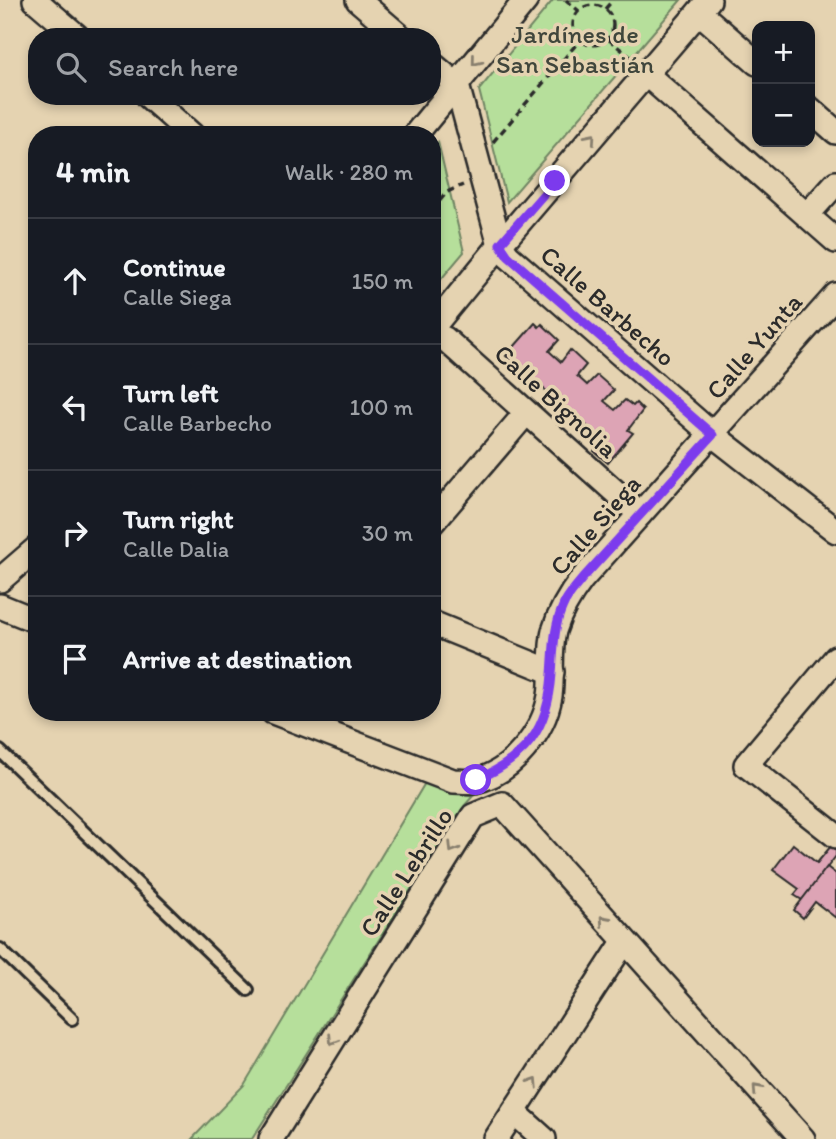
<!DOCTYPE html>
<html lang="en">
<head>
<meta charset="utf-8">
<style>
	:root { --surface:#171b24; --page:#242831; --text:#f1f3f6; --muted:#9ea1a6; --line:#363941 }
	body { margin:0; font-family:Itim,sans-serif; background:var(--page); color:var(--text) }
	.controls { position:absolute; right:21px; top:21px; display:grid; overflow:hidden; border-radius:14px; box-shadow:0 4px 10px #0003 }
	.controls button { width:63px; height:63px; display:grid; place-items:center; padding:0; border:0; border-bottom:2px solid var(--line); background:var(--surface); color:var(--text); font:35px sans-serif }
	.stop { position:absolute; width:21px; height:21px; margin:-16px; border:5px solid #7c3aed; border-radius:50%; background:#fff }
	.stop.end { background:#7c3aed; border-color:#fff; box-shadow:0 2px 7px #0008 }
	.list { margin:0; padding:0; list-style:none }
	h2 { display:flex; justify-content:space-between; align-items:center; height:91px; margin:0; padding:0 28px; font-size:30px }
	h2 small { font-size:23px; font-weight:400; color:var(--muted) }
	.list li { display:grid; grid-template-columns:46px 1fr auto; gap:21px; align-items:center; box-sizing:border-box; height:126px; padding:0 28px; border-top:2px solid var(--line) }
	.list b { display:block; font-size:26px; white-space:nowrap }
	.list p { margin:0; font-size:23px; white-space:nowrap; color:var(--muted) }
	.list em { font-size:23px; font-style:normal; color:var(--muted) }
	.icon { flex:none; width:38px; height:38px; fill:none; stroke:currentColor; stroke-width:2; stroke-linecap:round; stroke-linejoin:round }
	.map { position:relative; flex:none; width:836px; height:1139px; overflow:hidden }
	.search { position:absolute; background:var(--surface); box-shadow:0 4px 10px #0003; left:28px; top:28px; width:413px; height:77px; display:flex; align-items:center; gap:18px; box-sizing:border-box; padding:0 24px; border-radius:28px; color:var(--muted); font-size:26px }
	.panel { position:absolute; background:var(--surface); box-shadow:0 4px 10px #0003; left:28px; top:126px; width:413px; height:595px; border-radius:28px }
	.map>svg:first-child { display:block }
</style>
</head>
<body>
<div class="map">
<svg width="836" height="1139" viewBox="0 0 836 1139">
	<rect width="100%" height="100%" fill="#e5d3b1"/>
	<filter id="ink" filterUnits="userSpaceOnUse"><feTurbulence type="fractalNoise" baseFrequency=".0143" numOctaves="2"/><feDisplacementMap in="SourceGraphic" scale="14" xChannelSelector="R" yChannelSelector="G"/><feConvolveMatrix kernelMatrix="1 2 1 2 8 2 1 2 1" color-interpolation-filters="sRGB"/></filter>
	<g filter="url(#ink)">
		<!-- green -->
		<g fill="#b6df9b" stroke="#708563" stroke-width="2">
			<path d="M553,0H681L507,202L479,90Z"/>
			<path d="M438,142L464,252L432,290V149Z"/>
			<path d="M425,783L473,796L464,806L252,1139H192L244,1085Z"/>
		</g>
		<!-- building -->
		<g fill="#dda4b5" stroke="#2b2b2b" stroke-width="2">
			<path d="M535,323L539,327L542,324L559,340L549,351L561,362L570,350L586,365L577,376L587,385L597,375L614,390L604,401L615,410L625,400L633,406L636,403L643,410L628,430L633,433L608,463L594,451L602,439L506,356Z"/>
			<path d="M793,844L817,863L831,846L836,851V856L802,900L794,895L799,889L773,870Z"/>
			<path d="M827,867L836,874V918L815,902L803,918L794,910Z"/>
		</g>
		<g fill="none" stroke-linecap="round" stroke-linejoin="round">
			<!-- service casing -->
			<g stroke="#2b2b2b" stroke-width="16">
				<g id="service">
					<path d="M0,751L248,990"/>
					<path d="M0,949L72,1019"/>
				</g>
			</g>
			<!-- minor casing -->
			<g stroke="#2b2b2b" stroke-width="28">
				<g id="minor">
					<path d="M35,0L78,37"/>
					<path d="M358,0L401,37"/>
					<path d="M699,12L757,63"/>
					<path d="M432,64L457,85L500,245L508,256L713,435L836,531"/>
					<path d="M646,74L836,241"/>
					<path d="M148,96L192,135"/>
					<path d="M810,109L836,132"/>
					<path d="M415,135L526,0"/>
					<path d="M807,215L836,183"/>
					<path d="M432,328L500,245L709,0"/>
					<path d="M432,333L445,339L640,514"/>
					<path d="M432,523L526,413"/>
					<path d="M0,580L37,548"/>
					<path d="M0,606L37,621"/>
					<path d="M432,623L552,672"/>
					<path d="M836,658L746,765L836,836"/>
					<path d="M273,712L453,781C460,781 468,782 475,781C512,773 544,732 550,696C553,675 549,652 554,631C560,611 569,596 582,579L836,295"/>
					<path d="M514,1112L544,1139"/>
					<path d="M271,1139L473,816L502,804L803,1139"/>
					<path d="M496,1139L624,942"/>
				</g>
			</g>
			<!-- path -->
			<g stroke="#2b2b2b" stroke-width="3.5" stroke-dasharray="7 5" stroke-linecap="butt">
				<path d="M566,0L579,11"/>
				<circle cx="593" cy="25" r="20"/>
				<path d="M605,9L613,0"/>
				<path d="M608,39L633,59"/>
				<path d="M493,142L580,40"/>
				<path d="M432,210L447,192L463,185"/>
			</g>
			<!-- service -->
			<use href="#service" stroke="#e5d3b1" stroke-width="10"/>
			<!-- minor -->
			<use href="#minor" stroke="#e5d3b1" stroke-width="23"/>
		</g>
		<!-- one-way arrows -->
		<defs><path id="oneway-chevron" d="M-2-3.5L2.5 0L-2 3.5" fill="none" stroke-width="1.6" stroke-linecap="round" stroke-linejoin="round" transform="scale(1.75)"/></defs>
		<g stroke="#887f6e">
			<use href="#oneway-chevron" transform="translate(476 61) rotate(129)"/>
			<use href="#oneway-chevron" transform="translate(591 138) rotate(-49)"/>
			<use href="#oneway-chevron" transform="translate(453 848) rotate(122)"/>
			<use href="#oneway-chevron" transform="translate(604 920) rotate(-132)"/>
			<use href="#oneway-chevron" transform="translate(333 1040) rotate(122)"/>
			<use href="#oneway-chevron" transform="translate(534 1082) rotate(-57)"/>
			<use href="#oneway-chevron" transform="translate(757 1089) rotate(-132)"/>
		</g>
	</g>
	<g fill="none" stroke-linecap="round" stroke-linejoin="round" filter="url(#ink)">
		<!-- route -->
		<path stroke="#7c3aed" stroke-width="9" d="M476,780C526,758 548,730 552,674C554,650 553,628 563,606C567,596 575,588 582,579L713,435L508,256L500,244L555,181"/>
	</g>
	<g text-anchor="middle" stroke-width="7" stroke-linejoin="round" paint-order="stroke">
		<!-- park labels -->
		<g font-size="26" fill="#40463c" stroke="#e5d3b1">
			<text x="575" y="43">Jardínes de<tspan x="575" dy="30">San Sebastián</tspan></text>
		</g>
		<!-- street labels -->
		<g font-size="26" fill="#2b2b2b" stroke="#e5d3b1">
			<text transform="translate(608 306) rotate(41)" y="9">Calle Barbecho</text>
			<text transform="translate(754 346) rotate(-49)" y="9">Calle Yunta</text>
			<text transform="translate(556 401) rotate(42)" y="9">Calle Bignolia</text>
			<text transform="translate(595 525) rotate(-49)" y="9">Calle Siega</text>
			<text transform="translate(406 872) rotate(-57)" y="9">Calle Lebrillo</text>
		</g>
	</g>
</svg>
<div class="controls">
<button>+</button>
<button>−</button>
</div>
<div class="stop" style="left:476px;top:780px"></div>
<div class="stop end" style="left:555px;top:181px"></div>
<div class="search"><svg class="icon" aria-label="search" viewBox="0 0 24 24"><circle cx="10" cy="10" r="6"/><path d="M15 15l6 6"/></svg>Search here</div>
<section class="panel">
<h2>4 min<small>Walk · 280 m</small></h2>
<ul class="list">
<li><svg class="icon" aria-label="ahead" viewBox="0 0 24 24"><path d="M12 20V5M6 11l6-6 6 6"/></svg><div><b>Continue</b><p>Calle Siega</p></div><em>150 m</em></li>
<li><svg class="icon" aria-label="left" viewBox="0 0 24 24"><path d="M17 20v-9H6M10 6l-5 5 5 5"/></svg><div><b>Turn left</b><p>Calle Barbecho</p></div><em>100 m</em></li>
<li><svg class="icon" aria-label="right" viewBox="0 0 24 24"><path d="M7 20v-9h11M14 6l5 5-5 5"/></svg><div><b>Turn right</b><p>Calle Dalia</p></div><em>30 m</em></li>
<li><svg class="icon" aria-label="arrive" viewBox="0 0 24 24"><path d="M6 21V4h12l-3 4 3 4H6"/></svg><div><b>Arrive at destination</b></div></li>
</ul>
</section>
</div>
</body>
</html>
